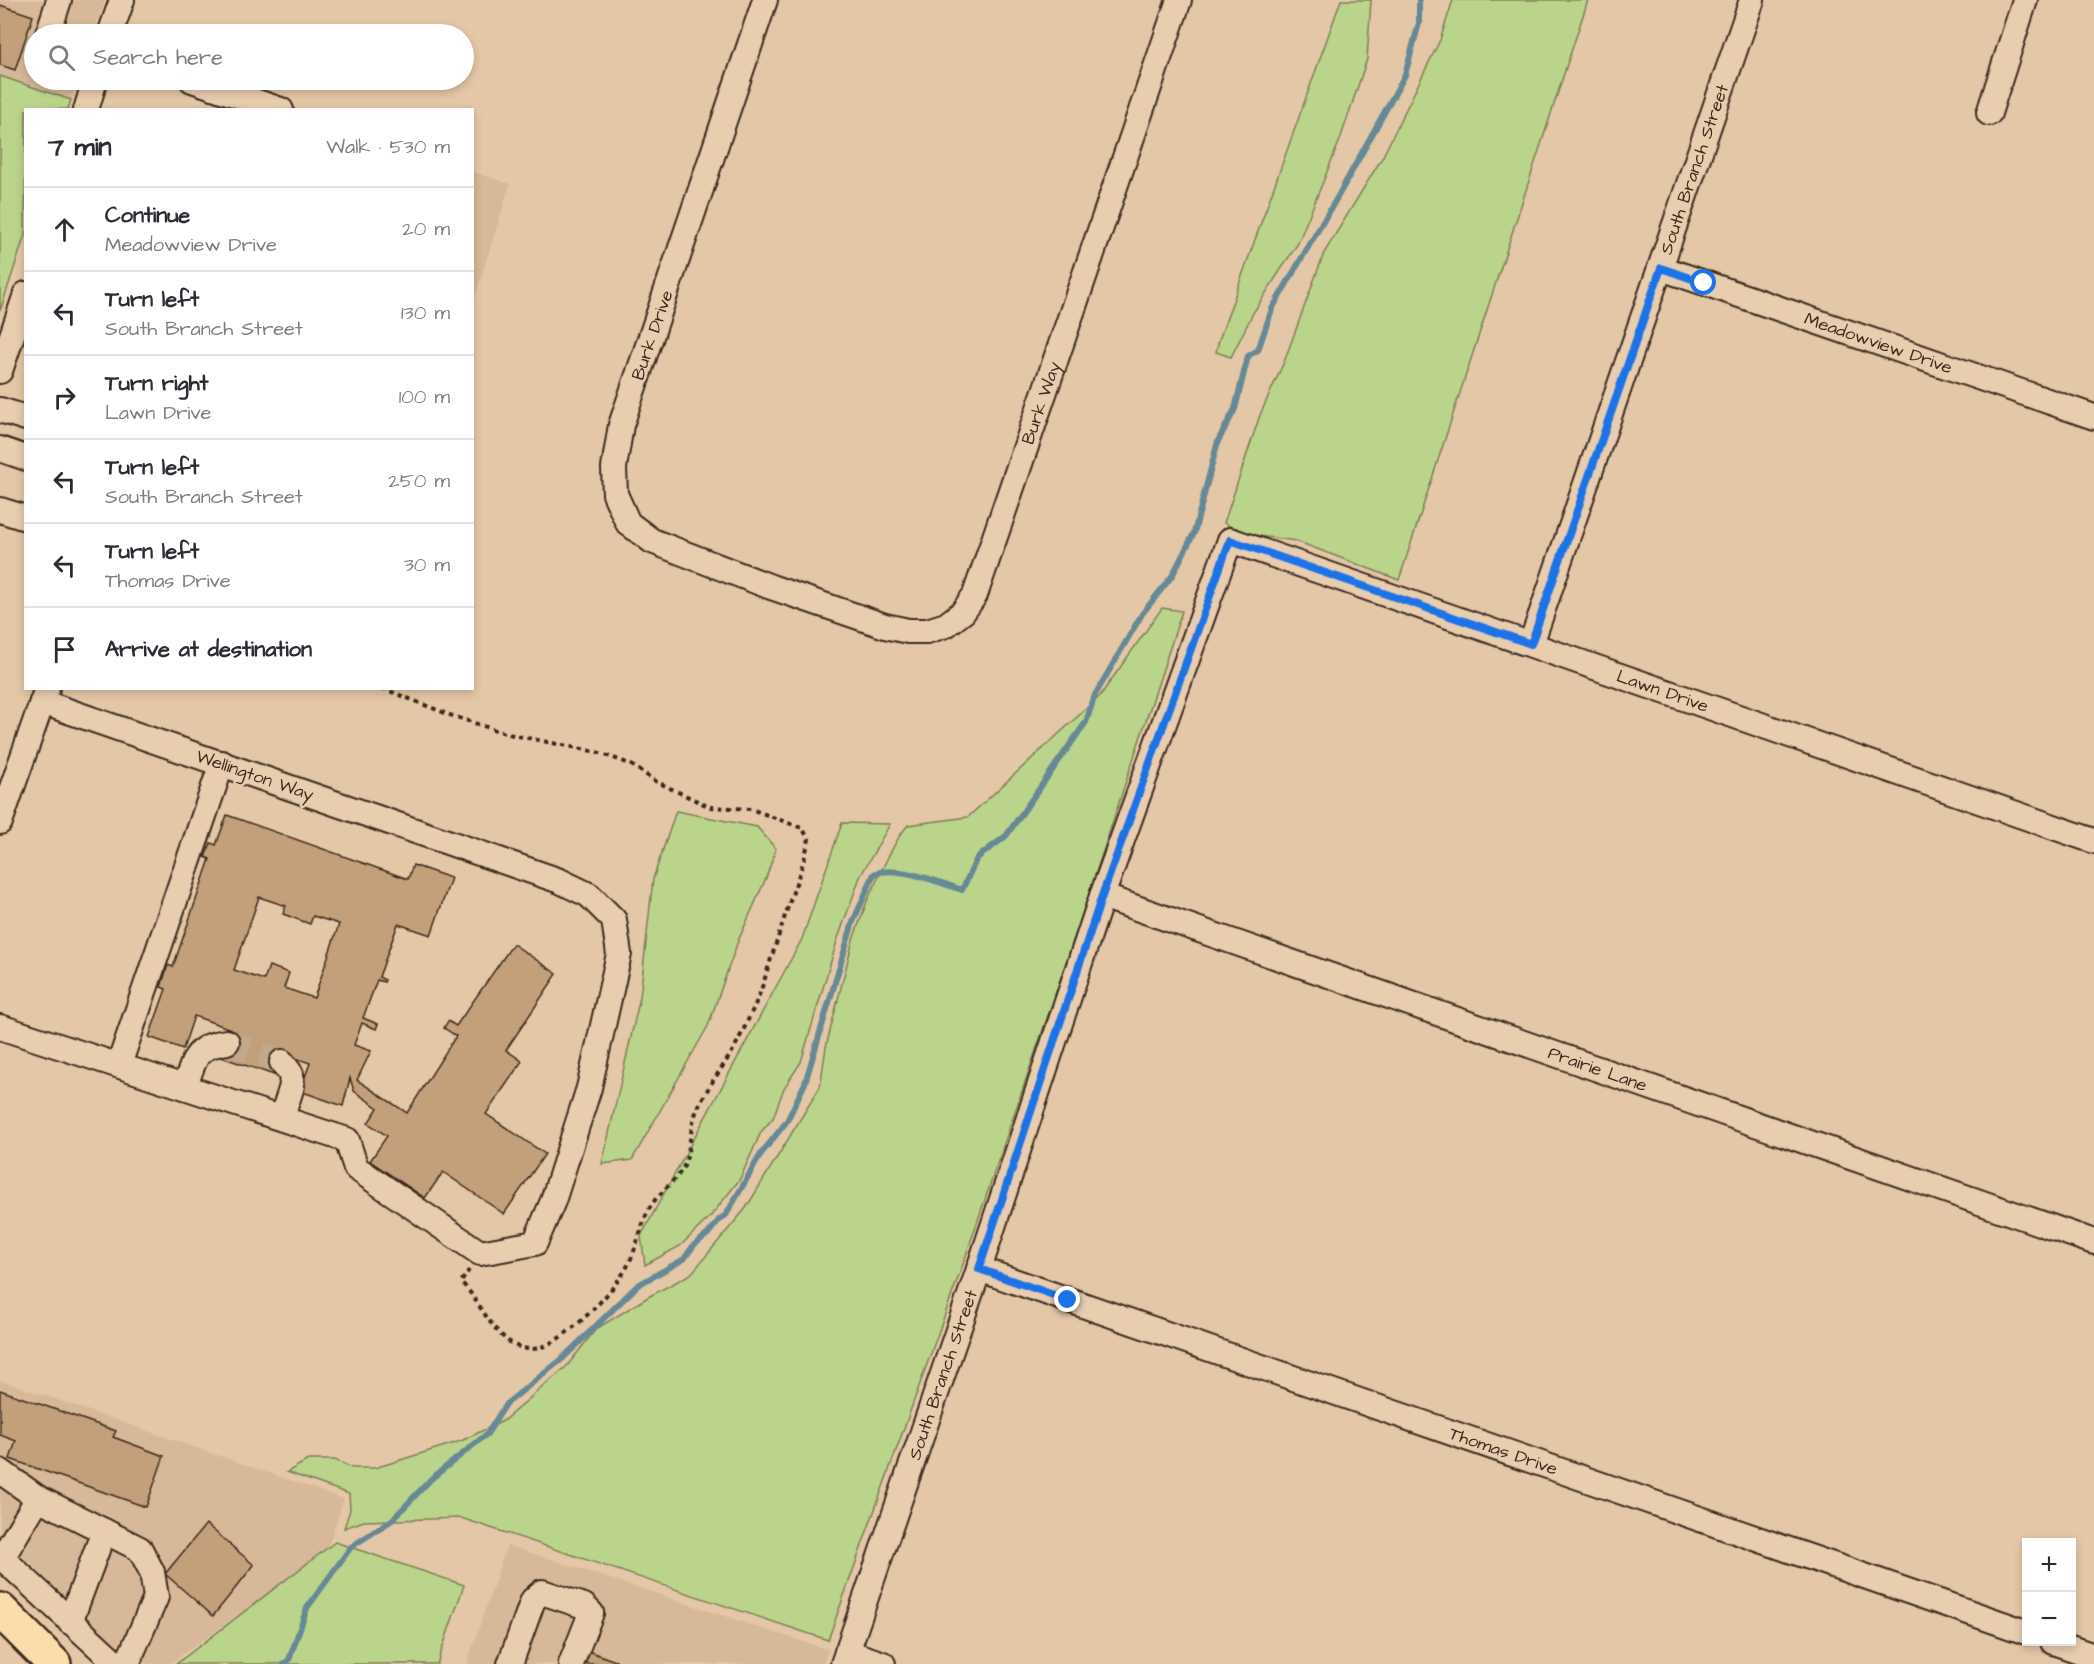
<!DOCTYPE html>
<html lang="en">
<head>
<meta charset="utf-8">
<style>
	:root { --surface:#fff; --page:#f2f2f3; --text:#2b2b33; --muted:#7c7c81; --line:#e1e1e2 }
	body { margin:0; font-family:"Architects Daughter",sans-serif; background:var(--page); color:var(--text) }
	.controls { position:absolute; right:18px; bottom:18px; display:grid; overflow:hidden; border-radius:0px; box-shadow:0 3px 9px #0003 }
	.controls button { width:54px; height:54px; display:grid; place-items:center; padding:0; border:0; border-bottom:2px solid var(--line); background:var(--surface); color:var(--text); font:30px sans-serif }
	.stop { position:absolute; width:18px; height:18px; margin:-14px; border:4px solid #1a73e8; border-radius:50%; background:#fff }
	.stop.end { background:#1a73e8; border-color:#fff; box-shadow:0 2px 6px #0008 }
	.list { margin:0; padding:0; list-style:none }
	h2 { display:flex; justify-content:space-between; align-items:center; height:78px; margin:0; padding:0 24px; font-size:26px }
	h2 small { font-size:20px; font-weight:400; color:var(--muted) }
	.list li { display:grid; grid-template-columns:39px 1fr auto; gap:18px; align-items:center; box-sizing:border-box; height:84px; padding:0 24px; border-top:2px solid var(--line) }
	.list b { display:block; font-size:22px; white-space:nowrap }
	.list p { margin:0; font-size:20px; white-space:nowrap; color:var(--muted) }
	.list em { font-size:20px; font-style:normal; color:var(--muted) }
	.icon { flex:none; width:33px; height:33px; fill:none; stroke:currentColor; stroke-width:2; stroke-linecap:round; stroke-linejoin:round }
	.map { position:relative; flex:none; width:2094px; height:1664px; overflow:hidden }
	.search { position:absolute; background:var(--surface); box-shadow:0 3px 9px #0003; left:24px; top:24px; width:450px; height:66px; display:flex; align-items:center; gap:15px; box-sizing:border-box; padding:0 21px; border-radius:33px; color:var(--muted); font-size:22px }
	.panel { position:absolute; background:var(--surface); box-shadow:0 3px 9px #0003; left:24px; top:108px; width:450px; height:582px; border-radius:0px }
	.map>svg:first-child { display:block }
</style>
</head>
<body>
<div class="map">
<svg width="2094" height="1664" viewBox="0 0 2094 1664">
	<rect width="100%" height="100%" fill="#e4c7a7"/>
	<filter id="ink" filterUnits="userSpaceOnUse"><feTurbulence type="fractalNoise" baseFrequency=".0167" numOctaves="2"/><feDisplacementMap in="SourceGraphic" scale="12" xChannelSelector="R" yChannelSelector="G"/><feConvolveMatrix kernelMatrix="1 2 1 2 8 2 1 2 1" color-interpolation-filters="sRGB"/></filter>
	<g filter="url(#ink)">
		<!-- built -->
		<g fill="#d7b898">
			<path d="M0,0H105L93,34H34V80H78L71,100L0,76Z"/>
			<path d="M473,172L510,184L473,304L472,172Z"/>
			<path d="M0,1380L344,1499L326,1552L169,1664H146L106,1637L0,1534Z"/>
			<path d="M507,1545L828,1650L823,1664H467Z"/>
		</g>
		<!-- green -->
		<g fill="#bbd48b" stroke="#7b7f54" stroke-width="1.5">
			<path d="M1341,0H1371L1367,59L1340,140L1298,243L1253,313L1231,357L1216,352L1219,340Z"/>
			<path d="M1453,0H1588L1399,580L1296,541L1244,534L1224,523L1260,415L1284,362L1324,253L1382,158L1440,40Z"/>
			<path d="M0,76L71,100L68,109L26,110L25,235L0,311Z"/>
			<path d="M1162,608L1182,611L1080,921L963,1264L828,1640L461,1518L364,1521L344,1528L350,1510L349,1494L287,1472L308,1460H335L352,1468H375L461,1441L503,1421L567,1366L596,1329L648,1297L691,1274L746,1208L820,1087L826,1047L853,940L867,901L888,857L900,835L908,825L968,817L1100,696Z"/>
			<path d="M676,811L757,827L776,849L766,878L738,941L708,1026L632,1160L602,1164L640,997L653,879Z"/>
			<path d="M842,823L890,824L860,877L837,941L801,1062L784,1088L773,1118L761,1132L740,1179L710,1217L680,1246L645,1265L641,1236L802,939Z"/>
			<path d="M335,1542L464,1585L437,1664H176Z"/>
		</g>
		<g fill="none" stroke-linecap="round" stroke-linejoin="round">
			<!-- stream -->
			<path stroke="#668995" stroke-width="6" d="M284,1664L289,1660L307,1608L351,1547L392,1520L431,1479L487,1434L506,1404L561,1360L638,1285L684,1259L694,1245L708,1234L719,1220L726,1215L761,1154L787,1121L805,1083L853,922L874,874C895,864 941,883 962,890L977,858L1006,836L1086,722L1095,695L1142,614L1172,576L1194,533L1218,441L1235,409L1248,356L1258,350L1272,309L1338,196L1405,75L1419,23V0"/>
		</g>
		<!-- building -->
		<g fill="#c3a07a" stroke="#3b2a1e" stroke-width="1.5" fill-rule="evenodd">
			<path d="M0,5L33,16L15,70L0,65Z"/>
			<path d="M227,815L408,879L413,865L451,878L431,935L398,924L379,977L385,980L384,982L377,980L363,1018L378,1024L376,1029L362,1023L354,1045L371,1051L357,1080L407,1113L456,1036L444,1028L448,1021L456,1026L513,944L557,974L506,1050L522,1061L486,1114L545,1154L504,1214L443,1172L425,1198L370,1161L387,1136L368,1123L378,1108L354,1091L350,1078L343,1106L300,1091L310,1063L284,1054L277,1076L221,1057L231,1029L194,1016L183,1049L149,1037L166,989L161,987L168,965L173,967L210,859L205,857L211,843L216,845ZM259,897L286,906L283,914L310,924L313,916L339,924L314,998L284,988L289,973L269,966L264,980L234,970Z"/>
			<path d="M0,1390L116,1431L113,1437L164,1456L146,1507L10,1459L16,1441L0,1435Z"/>
			<path d="M206,1524L254,1565L213,1616L165,1574Z"/>
			<path d="M585,1650L624,1664H580Z"/>
		</g>
		<g fill="none" stroke-linecap="round" stroke-linejoin="round">
			<!-- minor-tunnel -->
			<path stroke="#c2a88c" stroke-width="24" stroke-dasharray="24 12" stroke-linecap="butt" d="M227,1042L282,1062"/>
			<!-- minor casing -->
			<g stroke="#3b2a1e" stroke-width="28">
				<g id="minor">
					<path id="s1" d="M765,0L621,425L614,468L615,494L628,523L652,541L771,587L885,626L908,631H927L946,625L963,612L975,595L1179,0"/>
					<path d="M48,34L59,0"/>
					<path d="M110,34L122,0"/>
					<path d="M192,80L281,110"/>
					<path d="M86,110L95,80"/>
					<path d="M1989,113L2025,0"/>
					<path id="s2" d="M1661,268L2094,417"/>
					<path d="M0,371L26,294"/>
					<path d="M0,410L26,418"/>
					<path d="M0,449L26,458"/>
					<path d="M0,510L26,518"/>
					<path id="s3" d="M1531,644L1752,0"/>
					<path d="M0,822L47,688"/>
					<path id="s4" d="M1102,896L2094,1242"/>
					<path d="M0,1027L347,1140L356,1168L480,1253L535,1243L553,1201L589,1088L619,954L614,920L589,895L560,881L42,702"/>
					<path d="M282,1062L291,1074L292,1086L282,1117"/>
					<path d="M119,1065L222,763"/>
					<path d="M185,1086C195,1058 195,1046 227,1042"/>
					<path id="s5" d="M979,1269L2026,1632"/>
					<path d="M0,1471L38,1498L140,1549L152,1572L156,1597L127,1664"/>
					<path d="M0,1556L117,1664"/>
					<path d="M2,1558L38,1498"/>
					<path d="M70,1622L104,1531"/>
					<path d="M2053,1642L2094,1656"/>
					<path d="M847,1652L883,1664"/>
					<path d="M510,1664L533,1600L542,1592L584,1606L591,1613L571,1664"/>
					<path id="s6" d="M843,1664L979,1269L1102,896L1230,540L2094,841"/>
				</g>
			</g>
			<!-- highway casing -->
			<g stroke="#3b2a1e" stroke-width="38">
				<path id="highway" d="M0,1610L54,1664"/>
			</g>
			<!-- path -->
			<path stroke="#3b2a1e" stroke-width="4" stroke-dasharray="4.5 4.5" stroke-linecap="butt" d="M382,688L450,715L508,734L597,752L630,764L657,782L710,807L751,809L802,828L809,839L804,860C794,889 784,918 775,947C768,966 763,988 754,1007C747,1022 740,1038 732,1052C720,1071 706,1089 697,1110C689,1128 691,1152 683,1168C675,1182 659,1192 651,1206C641,1222 638,1246 628,1265C615,1291 560,1349 531,1349C497,1349 481,1301 461,1282L469,1270"/>
			<!-- minor -->
			<use href="#minor" stroke="#e8cdaf" stroke-width="24"/>
			<!-- highway -->
			<use href="#highway" stroke="#faddab" stroke-width="33"/>
		</g>
	</g>
	<g fill="none" stroke-linecap="round" stroke-linejoin="round" filter="url(#ink)">
		<!-- route -->
		<path stroke="#1a73e8" stroke-width="8" d="M1068,1300L979,1269L1102,896L1230,540L1531,644L1661,268L1704,283"/>
	</g>
	<g text-anchor="middle" stroke-width="5" stroke-linejoin="round" paint-order="stroke">
		<!-- street labels -->
		<g font-size="18" fill="#3b2a1e" stroke="#e8cdaf">
			<text dy="6" stroke="none"><textPath href="#s3" startOffset="502">South Branch Street</textPath></text>
			<text transform="translate(652 335) rotate(-71)" y="6">Burk Drive</text>
			<text dy="6" stroke="none"><textPath href="#s2" startOffset="230">Meadowview Drive</textPath></text>
			<text dy="6" stroke="none"><textPath href="#s1" startOffset="1136">Burk Way</textPath></text>
			<text dy="6" stroke="none"><textPath href="#s6" startOffset="1647">Lawn Drive</textPath></text>
			<text transform="translate(255 775) rotate(19)" y="6">Wellington Way</text>
			<text dy="6" stroke="none"><textPath href="#s4" startOffset="525">Prairie Lane</textPath></text>
			<text dy="6" stroke="none"><textPath href="#s6" startOffset="306">South Branch Street</textPath></text>
			<text dy="6" stroke="none"><textPath href="#s5" startOffset="555">Thomas Drive</textPath></text>
		</g>
	</g>
</svg>
<div class="controls">
<button>+</button>
<button>−</button>
</div>
<div class="stop" style="left:1704px;top:283px"></div>
<div class="stop end" style="left:1068px;top:1300px"></div>
<div class="search"><svg class="icon" aria-label="search" viewBox="0 0 24 24"><circle cx="10" cy="10" r="6"/><path d="M15 15l6 6"/></svg>Search here</div>
<section class="panel">
<h2>7 min<small>Walk · 530 m</small></h2>
<ul class="list">
<li><svg class="icon" aria-label="ahead" viewBox="0 0 24 24"><path d="M12 20V5M6 11l6-6 6 6"/></svg><div><b>Continue</b><p>Meadowview Drive</p></div><em>20 m</em></li>
<li><svg class="icon" aria-label="left" viewBox="0 0 24 24"><path d="M17 20v-9H6M10 6l-5 5 5 5"/></svg><div><b>Turn left</b><p>South Branch Street</p></div><em>130 m</em></li>
<li><svg class="icon" aria-label="right" viewBox="0 0 24 24"><path d="M7 20v-9h11M14 6l5 5-5 5"/></svg><div><b>Turn right</b><p>Lawn Drive</p></div><em>100 m</em></li>
<li><svg class="icon" aria-label="left" viewBox="0 0 24 24"><path d="M17 20v-9H6M10 6l-5 5 5 5"/></svg><div><b>Turn left</b><p>South Branch Street</p></div><em>250 m</em></li>
<li><svg class="icon" aria-label="left" viewBox="0 0 24 24"><path d="M17 20v-9H6M10 6l-5 5 5 5"/></svg><div><b>Turn left</b><p>Thomas Drive</p></div><em>30 m</em></li>
<li><svg class="icon" aria-label="arrive" viewBox="0 0 24 24"><path d="M6 21V4h12l-3 4 3 4H6"/></svg><div><b>Arrive at destination</b></div></li>
</ul>
</section>
</div>
</body>
</html>
